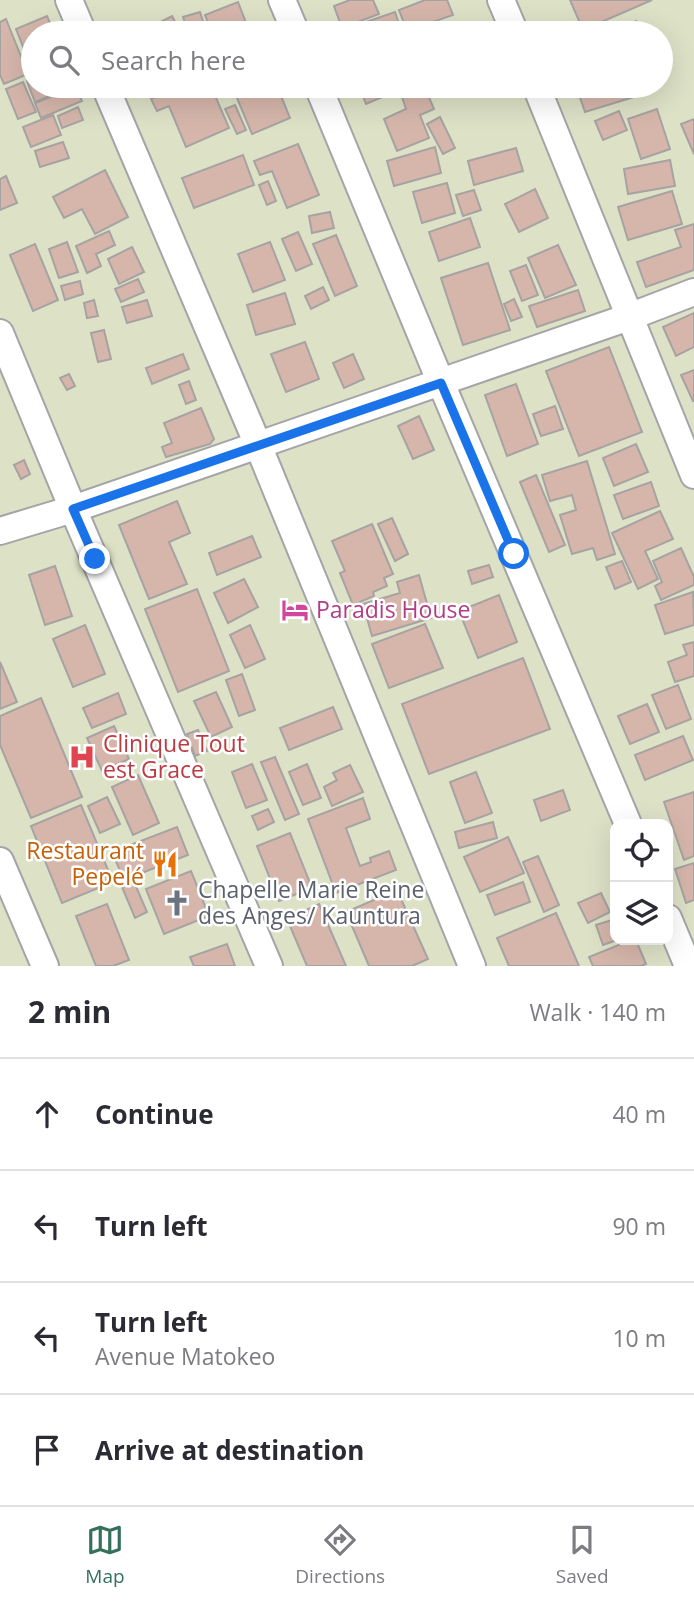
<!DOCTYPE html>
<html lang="en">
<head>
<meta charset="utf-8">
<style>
	:root { --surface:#fff; --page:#f7f7f7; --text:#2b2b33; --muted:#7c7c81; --line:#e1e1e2; --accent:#34705a }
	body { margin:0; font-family:"Open Sans",sans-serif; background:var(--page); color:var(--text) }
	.controls { position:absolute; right:21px; bottom:21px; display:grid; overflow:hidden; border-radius:14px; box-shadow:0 7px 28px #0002 }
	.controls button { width:63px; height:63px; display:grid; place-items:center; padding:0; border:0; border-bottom:2px solid var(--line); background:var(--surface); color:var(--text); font:35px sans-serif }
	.stop { position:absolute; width:21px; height:21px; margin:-16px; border:5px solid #1a73e8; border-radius:50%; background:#fff }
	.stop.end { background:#1a73e8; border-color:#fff; box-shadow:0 2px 7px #0008 }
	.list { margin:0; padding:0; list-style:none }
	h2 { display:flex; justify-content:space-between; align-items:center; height:91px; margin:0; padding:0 28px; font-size:30px }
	h2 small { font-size:23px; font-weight:400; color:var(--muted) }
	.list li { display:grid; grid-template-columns:46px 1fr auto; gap:21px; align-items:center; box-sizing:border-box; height:112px; padding:0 28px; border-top:2px solid var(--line) }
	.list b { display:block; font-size:26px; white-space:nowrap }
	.list p { margin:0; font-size:23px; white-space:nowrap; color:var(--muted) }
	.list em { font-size:23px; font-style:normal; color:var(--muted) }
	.icon { flex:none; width:38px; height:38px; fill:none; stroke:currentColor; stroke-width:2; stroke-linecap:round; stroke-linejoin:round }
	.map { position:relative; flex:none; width:694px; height:966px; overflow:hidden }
	.search { position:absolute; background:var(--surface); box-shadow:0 7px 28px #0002; left:21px; right:21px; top:21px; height:77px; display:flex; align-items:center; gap:18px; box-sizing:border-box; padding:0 24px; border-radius:38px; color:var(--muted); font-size:26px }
	.sheet { height:539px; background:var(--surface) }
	nav { display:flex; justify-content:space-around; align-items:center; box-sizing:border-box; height:98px; border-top:2px solid var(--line); background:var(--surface); font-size:19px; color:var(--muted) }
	nav a { display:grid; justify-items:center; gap:4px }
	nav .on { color:var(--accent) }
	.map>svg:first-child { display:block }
</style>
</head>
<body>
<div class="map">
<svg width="694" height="966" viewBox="0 0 694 966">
	<rect width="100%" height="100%" fill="#f4f6f7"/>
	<!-- green -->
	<path fill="#dde1c6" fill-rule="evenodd" d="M0,0H694V966H0ZM33,33H661V86H33ZM615,824H668V940H615Z"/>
	<!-- building -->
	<g fill="#d6b6ab" stroke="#a6a3a2" stroke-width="2">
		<path d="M350,0H373L379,14L342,28L334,6Z"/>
		<path d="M425,0H447L453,15L407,31L399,10Z"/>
		<path d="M570,0H652L583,30Z"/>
		<path d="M238,2L250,33H212L205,15Z"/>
		<path d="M200,12L207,33H188L183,17Z"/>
		<path d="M395,12L402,33H340V31Z"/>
		<path d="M47,16L54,33H33V46L24,49L16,29Z"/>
		<path d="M172,16L181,33H139Z"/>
		<path d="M6,19L28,74L4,84L0,75V22Z"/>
		<path d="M636,21L641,33H618L616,29Z"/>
		<path d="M33,50V74L30,75L22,54Z"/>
		<path d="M33,79V86H75L35,102L27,81Z"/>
		<path d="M23,82L36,112L18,119L6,89Z"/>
		<path d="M181,86H211L229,128L186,147L169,106L157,111L151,99Z"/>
		<path d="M232,86H277L290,118L252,134Z"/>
		<path d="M359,86H395L397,91L366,104Z"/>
		<path d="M576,86H648L650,92L585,112Z"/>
		<path d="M76,87L82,101L41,118L35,103Z"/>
		<path d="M425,88L434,109L420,115L429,138L397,151L384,119L406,109L402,97Z"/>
		<path d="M235,105L246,130L237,134L225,109Z"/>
		<path d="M78,107L83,120L62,128L58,116Z"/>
		<path d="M657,109L670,149L641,159L628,119Z"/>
		<path d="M619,111L627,130L603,140L595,121Z"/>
		<path d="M53,115L61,135L31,147L23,127Z"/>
		<path d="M440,117L455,148L443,154L427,124Z"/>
		<path d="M694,119V154L681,124Z"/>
		<path d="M63,142L69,158L40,167L35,151Z"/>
		<path d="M298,144L319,195L287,208L272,171L260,175L254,161Z"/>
		<path d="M435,147L441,173L394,186L387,161Z"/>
		<path d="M516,148L523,171L474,185L468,161Z"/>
		<path d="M243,155L254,185L194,208L182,178Z"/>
		<path d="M670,160L675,186L628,194L624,169Z"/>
		<path d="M105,170L128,217L95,234L82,209L64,218L53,197Z"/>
		<path d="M6,176L17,203L0,210V179Z"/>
		<path d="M268,181L276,201L267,205L259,185Z"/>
		<path d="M447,183L455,213L422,223L413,192Z"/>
		<path d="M535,189L548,218L519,232L505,204Z"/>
		<path d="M474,190L481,210L463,216L456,195Z"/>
		<path d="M672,191L682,224L628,240L618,207Z"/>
		<path d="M330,212L334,228L312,233L309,216Z"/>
		<path d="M470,218L480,247L439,261L429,232Z"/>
		<path d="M694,224V270L646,287L637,262L681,247L675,230Z"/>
		<path d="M109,231L115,245L96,254L101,266L87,273L76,246Z"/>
		<path d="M298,232L312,264L296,271L282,239Z"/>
		<path d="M336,235L357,286L335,296L313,244Z"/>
		<path d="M67,242L78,272L59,278L49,249Z"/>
		<path d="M270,242L285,280L253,292L238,254Z"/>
		<path d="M35,244L58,300L33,311L10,255Z"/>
		<path d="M558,245L576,285L545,298L528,258Z"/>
		<path d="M132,247L144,272L119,284L108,259Z"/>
		<path d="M488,263L510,330L463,345L441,278Z"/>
		<path d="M526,265L538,295L522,301L510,271Z"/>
		<path d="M138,279L144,292L121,302L115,289Z"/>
		<path d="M80,281L83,294L65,300L61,286Z"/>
		<path d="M323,287L329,300L311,309L305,296Z"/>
		<path d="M578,290L585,311L537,327L529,306Z"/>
		<path d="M285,293L295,324L256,335L247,305Z"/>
		<path d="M514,299L522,317L511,321L504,304Z"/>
		<path d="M94,300L98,316L87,318L84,303Z"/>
		<path d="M147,300L152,316L127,323L122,307Z"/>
		<path d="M694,313V347L676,356L663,327Z"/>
		<path d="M104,330L111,359L98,362L91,333Z"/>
		<path d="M305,342L319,379L286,392L271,354Z"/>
		<path d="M609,347L642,432L579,456L546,371Z"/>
		<path d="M183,354L189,369L152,384L146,368Z"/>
		<path d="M353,354L364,379L344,388L333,363Z"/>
		<path d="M694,370V401H693L681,375Z"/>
		<path d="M69,374L75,386L67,390L60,378Z"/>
		<path d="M189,381L196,400L186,404L179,385Z"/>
		<path d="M516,384L538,444L507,456L485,395Z"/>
		<path d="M555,406L563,429L541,436L533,414Z"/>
		<path d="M201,408L214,439L210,444L166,457L162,447L172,443L164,423Z"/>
		<path d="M419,416L434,450L413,459L398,426Z"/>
		<path d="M636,444L648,472L614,486L603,458Z"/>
		<path d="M24,460L30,474L21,479L14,465Z"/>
		<path d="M587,461L615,554L597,560L593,548L572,554L560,515L576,510L572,495L550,501L542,475Z"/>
		<path d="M536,475L565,545L549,552L520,482Z"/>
		<path d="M651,482L659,506L623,519L614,495Z"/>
		<path d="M177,501L190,533L169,542L187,584L149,599L119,525Z"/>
		<path d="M660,511L673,539L645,551L658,579L638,589L612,533Z"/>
		<path d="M392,518L408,554L395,561L378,524Z"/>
		<path d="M372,524L393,574L384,578L387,586L373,592L374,596L353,605L340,573L345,571L332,541Z"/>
		<path d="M252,536L261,557L217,575L209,553Z"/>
		<path d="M681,548L694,577V585L661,600L655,586L662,582L653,561Z"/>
		<path d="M622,561L631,582L615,589L606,567Z"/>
		<path d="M489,565L493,577L472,584L468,571Z"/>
		<path d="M55,566L72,616L45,625L29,575Z"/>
		<path d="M419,575L431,618L372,636L363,604L400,593L397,582Z"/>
		<path d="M244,579L258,607L228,623L214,593Z"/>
		<path d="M197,589L229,671L178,692L145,609Z"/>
		<path d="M693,592L694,625L665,634L655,605Z"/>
		<path d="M499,595L517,642L478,658L459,611Z"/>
		<path d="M425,624L443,668L389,688L372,644Z"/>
		<path d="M85,625L105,674L73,687L53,639Z"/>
		<path d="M250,625L265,659L245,668L230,635Z"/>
		<path d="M694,642V676L675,682L668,662L687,655L683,645Z"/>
		<path d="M523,658L550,729L429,774L402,704Z"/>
		<path d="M0,662L17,702L0,709Z"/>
		<path d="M242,674L255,710L239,716L226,680Z"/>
		<path d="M678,685L691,719L666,729L652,695Z"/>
		<path d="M216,692L232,727L211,737L194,701Z"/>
		<path d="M118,693L126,714L92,728L83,708Z"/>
		<path d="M41,698L82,797L31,818L0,745V716Z"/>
		<path d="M647,704L659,732L630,744L618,716Z"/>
		<path d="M333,707L342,729L289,750L280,728Z"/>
		<path d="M114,726L129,759L102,771L87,738Z"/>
		<path d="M198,730L207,751L195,756L187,734Z"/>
		<path d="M683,736L693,760L645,780L635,755Z"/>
		<path d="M275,757L299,814L285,820L261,762Z"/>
		<path d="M252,764L267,800L246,808L232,772Z"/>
		<path d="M307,764L321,798L303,805L289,772Z"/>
		<path d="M350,765L363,792L332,806L324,787L337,780L333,773Z"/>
		<path d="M476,772L492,813L465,823L450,782Z"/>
		<path d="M138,775L159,823L133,835L112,787Z"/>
		<path d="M563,790L570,810L541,821L534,800Z"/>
		<path d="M694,792V856L684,860L664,802Z"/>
		<path d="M107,797L120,824L100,833L88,806Z"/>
		<path d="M363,798L370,819L346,828L360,866L371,862L370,858L389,851L396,870L336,893L308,819Z"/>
		<path d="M81,805L113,882L62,903L31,826Z"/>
		<path d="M268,809L274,822L258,830L252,816Z"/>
		<path d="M493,822L497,838L459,848L455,832Z"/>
		<path d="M177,827L188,855L124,880L112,852Z"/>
		<path d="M290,833L312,888L279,901L257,846Z"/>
		<path d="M508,837L524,873L480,892L464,857Z"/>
		<path d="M538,856L559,905L544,912L523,862Z"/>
		<path d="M694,863V900L686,903L675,869Z"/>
		<path d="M191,871L209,916L164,934L146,889Z"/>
		<path d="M134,882L147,912L135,918L122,887Z"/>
		<path d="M523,882L530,902L495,915L487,895Z"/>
		<path d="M397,890L428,959L412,966H369L346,912Z"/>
		<path d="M601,893L610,912L588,923L578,903Z"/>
		<path d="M107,904L129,960L113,966H96L76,916Z"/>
		<path d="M319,904L346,966H307L287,919Z"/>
		<path d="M556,913L579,966H509L497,938Z"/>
		<path d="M615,919V940H617L603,945L596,925Z"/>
		<path d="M631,940H636L646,964L641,966H593L589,957Z"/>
		<path d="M227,944L235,966H194L190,957Z"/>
	</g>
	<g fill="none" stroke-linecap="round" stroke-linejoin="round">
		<!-- minor casing -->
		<g stroke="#a3a5a7" stroke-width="30">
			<g id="minor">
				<path d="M69,0L83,33"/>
				<path d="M282,0L296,33"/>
				<path d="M501,0L515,33"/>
				<path d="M105,86L258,445L472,966"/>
				<path d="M318,86L441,383L628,824"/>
				<path d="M536,86L694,475"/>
				<path d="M0,333L73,509L269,966"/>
				<path d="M0,531L73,509L629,317L694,292"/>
				<path d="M0,861L45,966"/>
				<path d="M668,918L688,966"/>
			</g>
		</g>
		<!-- minor -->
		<use href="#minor" stroke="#fff" stroke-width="26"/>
	</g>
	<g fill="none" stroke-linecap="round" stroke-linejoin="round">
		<!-- route -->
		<path stroke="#1a73e8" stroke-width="9" d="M95,559L73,509L441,383L514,554"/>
	</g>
	<!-- icons -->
	<defs>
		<g id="hotel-bare" transform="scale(2.1)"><path d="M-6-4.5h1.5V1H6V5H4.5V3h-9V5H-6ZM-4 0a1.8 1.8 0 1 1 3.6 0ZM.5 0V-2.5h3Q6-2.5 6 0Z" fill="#d1479c" stroke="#fff" stroke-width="2.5" paint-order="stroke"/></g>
		<g id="hospital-bare" transform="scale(2.1)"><path d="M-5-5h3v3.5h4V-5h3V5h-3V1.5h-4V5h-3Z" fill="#e0444e" stroke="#fff" stroke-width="2.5" paint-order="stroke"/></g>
		<g id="restaurant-bare" transform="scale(2.1)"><path d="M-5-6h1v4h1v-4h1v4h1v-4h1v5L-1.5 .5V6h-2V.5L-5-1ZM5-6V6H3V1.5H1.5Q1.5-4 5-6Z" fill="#e8710a" stroke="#fff" stroke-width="2.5" paint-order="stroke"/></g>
		<g id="church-bare" transform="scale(2.1)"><path d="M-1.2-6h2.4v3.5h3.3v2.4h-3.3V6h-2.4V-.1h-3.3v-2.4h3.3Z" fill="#6b7280" stroke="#fff" stroke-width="2.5" paint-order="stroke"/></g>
	</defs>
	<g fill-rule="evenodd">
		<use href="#hotel-bare" x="295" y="610"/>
		<use href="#hospital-bare" x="82" y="757"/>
		<use href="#restaurant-bare" x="165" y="864"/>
		<use href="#church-bare" x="177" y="903"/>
	</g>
	<g text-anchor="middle" stroke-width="5" stroke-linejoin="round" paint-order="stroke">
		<!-- hotel labels -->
		<g font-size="23" fill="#b23c85" stroke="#fff" text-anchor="start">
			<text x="316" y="618">Paradis House</text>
		</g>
		<!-- health labels -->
		<g font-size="23" fill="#be3a42" stroke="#fff" text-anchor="start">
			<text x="103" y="752">Clinique Tout<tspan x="103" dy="26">est Grace</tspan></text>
		</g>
		<!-- food labels -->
		<g font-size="23" fill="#c56008" stroke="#fff" text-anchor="end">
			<text x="144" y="859">Restaurant<tspan x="144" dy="26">Pepelé</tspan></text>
		</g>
		<!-- worship labels -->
		<g font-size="23" fill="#5b616d" stroke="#fff" text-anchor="start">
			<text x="198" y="898">Chapelle Marie Reine<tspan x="198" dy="26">des Anges/ Kauntura</tspan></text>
		</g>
	</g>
</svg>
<div class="controls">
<button><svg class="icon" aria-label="locate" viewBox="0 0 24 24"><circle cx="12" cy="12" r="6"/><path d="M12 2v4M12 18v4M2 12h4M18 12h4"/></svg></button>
<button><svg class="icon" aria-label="layers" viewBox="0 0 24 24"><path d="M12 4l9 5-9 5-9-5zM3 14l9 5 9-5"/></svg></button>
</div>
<div class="stop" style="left:514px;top:554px"></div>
<div class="stop end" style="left:95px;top:559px"></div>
<div class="search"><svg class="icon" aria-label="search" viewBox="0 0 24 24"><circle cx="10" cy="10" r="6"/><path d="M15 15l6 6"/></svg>Search here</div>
</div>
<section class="sheet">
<h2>2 min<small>Walk · 140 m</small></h2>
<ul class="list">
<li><svg class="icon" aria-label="ahead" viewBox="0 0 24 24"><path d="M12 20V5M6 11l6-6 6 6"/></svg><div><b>Continue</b></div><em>40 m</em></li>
<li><svg class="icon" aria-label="left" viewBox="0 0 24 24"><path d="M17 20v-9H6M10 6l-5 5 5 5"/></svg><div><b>Turn left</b></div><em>90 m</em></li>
<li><svg class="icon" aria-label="left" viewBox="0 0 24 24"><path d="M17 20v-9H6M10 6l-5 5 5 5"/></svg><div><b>Turn left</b><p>Avenue Matokeo</p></div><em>10 m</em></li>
<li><svg class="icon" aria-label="arrive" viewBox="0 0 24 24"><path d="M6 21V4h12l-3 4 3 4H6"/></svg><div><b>Arrive at destination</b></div></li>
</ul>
</section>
<nav>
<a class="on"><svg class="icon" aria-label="map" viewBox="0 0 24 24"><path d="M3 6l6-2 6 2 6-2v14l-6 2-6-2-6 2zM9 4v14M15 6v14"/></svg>Map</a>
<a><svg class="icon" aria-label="directions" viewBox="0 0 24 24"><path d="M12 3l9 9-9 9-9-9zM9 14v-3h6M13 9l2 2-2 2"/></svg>Directions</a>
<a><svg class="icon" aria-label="saved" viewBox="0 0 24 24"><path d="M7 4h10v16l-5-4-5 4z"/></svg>Saved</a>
</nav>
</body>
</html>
